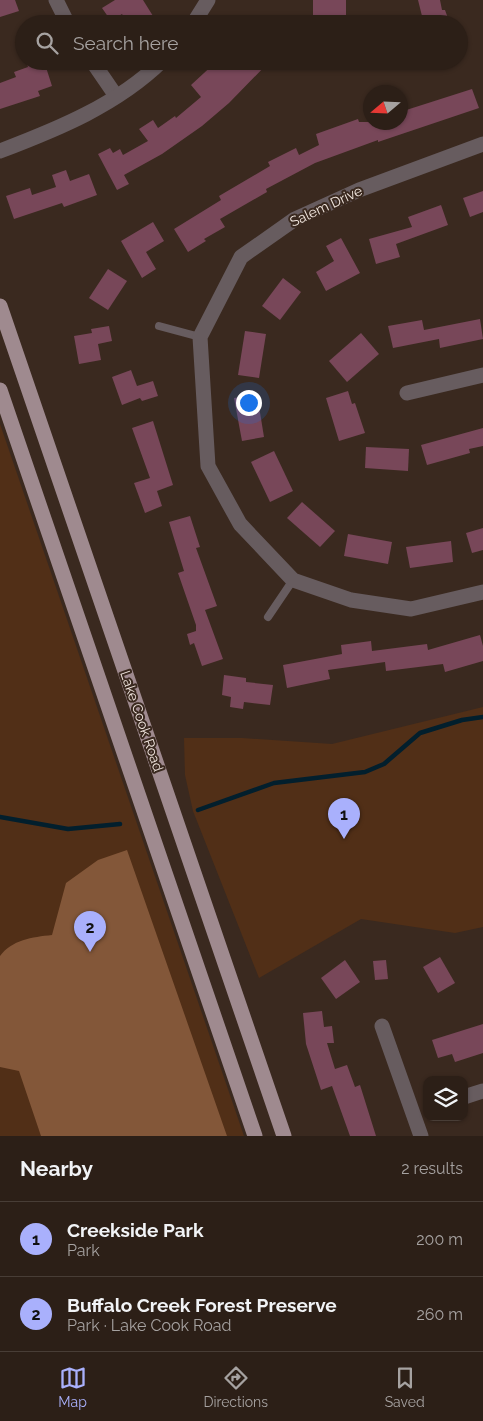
<!DOCTYPE html>
<html lang="en">
<head>
<meta charset="utf-8">
<style>
	:root { --surface:#2c1f17; --page:#382c24; --text:#f1f3f6; --muted:#a6a2a1; --line:#483d36; --accent:#a9b0fc }
	body { margin:0; font-family:Raleway,sans-serif; background:var(--page); color:var(--text) }
	.controls { position:absolute; right:15px; bottom:15px; display:grid; overflow:hidden; border-radius:10px; box-shadow:0 1px 4px #0004 }
	.controls button { width:45px; height:45px; display:grid; place-items:center; padding:0; border:0; border-bottom:1px solid var(--line); background:var(--surface); color:var(--text); font:25px sans-serif }
	.compass { position:absolute; left:363px; top:85px; width:45px; height:45px; border-radius:50%; background:var(--surface); box-shadow:0 1px 4px #0004; rotate:251deg }
	.you { position:absolute; left:248px; top:402px; width:18px; height:18px; margin:-12px; border:4px solid #fff; border-radius:50%; background:#1a73e8; box-shadow:0 0 0 8px #1a73e833 }
	.badge { display:grid; place-items:center; width:32px; height:32px; border-radius:50%; background:var(--accent); color:#111; font-size:16px; font-weight:700 }
	.pin { position:absolute; translate:-50% -41px; filter:drop-shadow(0 1px 2px #0008) }
	.pin::after { content:''; position:absolute; top:26px; width:18px; height:15px; background:inherit; clip-path:polygon(0 0,100% 0,50% 100%) }
	.list { margin:0; padding:0; list-style:none }
	h2 { display:flex; justify-content:space-between; align-items:center; height:65px; margin:0; padding:0 20px; font-size:21px }
	h2 small { font-size:16px; font-weight:400; color:var(--muted) }
	.list li { display:grid; grid-template-columns:32px 1fr auto; gap:15px; align-items:center; box-sizing:border-box; height:75px; padding:0 20px; border-top:1px solid var(--line) }
	.list b { display:block; font-size:19px; white-space:nowrap }
	.list p { margin:0; font-size:16px; white-space:nowrap; color:var(--muted) }
	.list em { font-size:16px; font-style:normal; color:var(--muted) }
	.icon { flex:none; width:28px; height:28px; fill:none; stroke:currentColor; stroke-width:2; stroke-linecap:round; stroke-linejoin:round }
	.map { position:relative; flex:none; width:483px; height:1136px; overflow:hidden }
	.search { position:absolute; background:var(--surface); box-shadow:0 1px 4px #0004; left:15px; right:15px; top:15px; height:55px; display:flex; align-items:center; gap:12px; box-sizing:border-box; padding:0 18px; border-radius:28px; color:var(--muted); font-size:19px }
	.sheet { height:215px; background:var(--surface) }
	nav { display:flex; justify-content:space-around; align-items:center; box-sizing:border-box; height:70px; border-top:1px solid var(--line); background:var(--surface); font-size:14px; color:var(--muted) }
	nav a { display:grid; justify-items:center; gap:2px }
	nav .on { color:var(--accent) }
	.map>svg:first-child { display:block }
</style>
</head>
<body>
<div class="map">
<svg width="483" height="1136" viewBox="0 0 483 1136">
	<rect width="100%" height="100%" fill="#3a291f"/>
	<!-- green -->
	<g fill="#512f17">
		<path d="M0,424L244,1136H0Z"/>
		<path d="M483,707V927L455,933L361,919L259,978L193,811L185,775L184,738H242L332,744Z"/>
	</g>
	<!-- forest -->
	<path fill="#835739" d="M127,850L227,1136H41L19,1071L0,1067V956C12,940 32,937 52,935L66,883L98,860Z"/>
	<g fill="none" stroke-linecap="round" stroke-linejoin="round">
		<!-- stream -->
		<g stroke="#021f2d" stroke-width="4.5">
			<path d="M198,810L274,783L365,772L384,764L420,733L462,720L483,717"/>
			<path d="M0,817L68,829L120,824"/>
		</g>
	</g>
	<!-- building -->
	<g fill="#784759">
		<path d="M0,0H15L19,11L0,17Z"/>
		<path d="M115,0H143L153,16L141,24H128L122,14L111,21L102,8Z"/>
		<path d="M313,0H346V19L313,18Z"/>
		<path d="M418,0H440L442,10H445L450,24H424Z"/>
		<path d="M26,61H44L52,86L38,91L40,96L0,109V83L16,77L14,72L28,67Z"/>
		<path d="M217,61H270L229,103L202,126L162,154L124,175L129,184L117,190L98,154L110,148L113,153L120,149L123,155L148,141L139,129L153,120L158,128L175,116L176,118L201,97L191,85Z"/>
		<path d="M472,89L479,108L378,142V140L315,163L266,189L267,192L220,219L225,227L204,239L206,241L188,252L174,229L221,200L219,196L270,166L268,162L296,148L299,155L319,145L316,134L358,119L359,122H400V112Z"/>
		<path d="M66,170L70,181L89,174L97,195L64,207L62,203L14,219L6,196L30,188L32,195L56,187L52,175Z"/>
		<path d="M483,191V212L470,217L463,198Z"/>
		<path d="M441,205L448,225L396,244L400,257L376,264L369,239L412,227L408,217Z"/>
		<path d="M153,222L164,241L146,252L156,269L142,278L121,241Z"/>
		<path d="M341,238L360,273L326,291L316,272L334,261L326,246Z"/>
		<path d="M108,269L127,281L108,310L89,298Z"/>
		<path d="M283,278L301,292L280,320L262,306Z"/>
		<path d="M480,319L483,339L440,348L439,339L393,348L388,326L422,320L424,330Z"/>
		<path d="M109,326L112,341L98,344L101,360L79,364L74,336L92,333L91,329Z"/>
		<path d="M245,331L266,334L259,378L238,375Z"/>
		<path d="M361,333L379,354L347,382L329,361Z"/>
		<path d="M131,370L137,386L153,381L158,396L142,401L140,398L122,405L112,377Z"/>
		<path d="M348,391L352,404L355,403L365,433L339,441L326,398Z"/>
		<path d="M257,394L264,437L242,441L234,398Z"/>
		<path d="M153,421L173,485L157,491L162,506L145,513L134,483L150,478L132,428Z"/>
		<path d="M483,428V446L469,449L470,453L427,465L421,445Z"/>
		<path d="M366,447L409,449L408,471L365,468Z"/>
		<path d="M274,451L293,491L270,502L251,462Z"/>
		<path d="M302,502L335,531L320,547L287,518Z"/>
		<path d="M190,516L200,547L196,548L217,606L205,610L223,659L202,666L194,643L190,645L187,634L196,631V625L178,573L184,571L169,522Z"/>
		<path d="M483,528V550L472,553L466,533Z"/>
		<path d="M348,534L392,542L388,564L344,556Z"/>
		<path d="M451,541L453,562L410,568L406,547Z"/>
		<path d="M480,635L483,646V661L445,672L443,664L386,671L385,662L328,670L330,679L287,688L283,665L342,654L341,645L371,641L372,651L427,644L428,650Z"/>
		<path d="M224,675L246,678V682L273,685L270,705L244,702L243,709L230,707L231,697L222,695Z"/>
		<path d="M440,957L455,983L438,993L423,967Z"/>
		<path d="M345,960L360,982L336,999L321,978Z"/>
		<path d="M386,960L388,979L375,980L373,961Z"/>
		<path d="M322,1011L324,1027L332,1026L334,1043H327L335,1069L347,1065L355,1087L360,1085L376,1136H350L332,1086L321,1090L306,1044L303,1013Z"/>
		<path d="M483,1024V1053L455,1062L452,1054L438,1058L432,1040Z"/>
	</g>
	<g fill="none" stroke-linecap="round" stroke-linejoin="round">
		<!-- lane -->
		<g stroke="#675c5f" stroke-width="8">
			<path d="M159,326L200,337"/>
			<path d="M268,617L293,580"/>
		</g>
		<!-- street -->
		<g stroke="#675c5f" stroke-width="15">
			<path d="M56,0L68,24"/>
			<path d="M193,24L208,0"/>
			<path d="M92,61L116,96"/>
			<path d="M483,144L359,190L295,219L241,257L200,337L208,466L240,524L293,580L351,600L411,609L483,592"/>
			<path d="M0,151C58,129 117,105 162,61"/>
			<path d="M407,393L483,375"/>
			<path d="M382,1026L421,1136"/>
			<path d="M464,1097L483,1091"/>
		</g>
		<!-- primary -->
		<g stroke="#9f8a8f" stroke-width="15">
			<path d="M0,306L284,1136"/>
			<path d="M0,390L255,1136"/>
		</g>
	</g>
	<g text-anchor="middle" stroke-width="4" stroke-linejoin="round" paint-order="stroke">
		<!-- street labels -->
		<g font-size="14" fill="#f3e8e1" stroke="#3a291f">
			<text transform="translate(326 206) rotate(-25)" y="5">Salem Drive</text>
			<text transform="translate(142 721) rotate(71)" y="5">Lake Cook Road</text>
		</g>
	</g>
</svg>
<div class="controls">
<button><svg class="icon" aria-label="layers" viewBox="0 0 24 24"><path d="M12 4l9 5-9 5-9-5zM3 14l9 5 9-5"/></svg></button>
</div>
<svg class="compass" viewBox="-18 -18 36 36"><path d="M0-13l5 13h-10z" fill="#e53935"/><path d="M0 13l5-13h-10z" fill="#a6a2a1"/></svg>
<div class="you"></div>
<div class="pin badge" style="left:344px;top:839px">1</div>
<div class="pin badge" style="left:90px;top:952px">2</div>
<div class="search"><svg class="icon" aria-label="search" viewBox="0 0 24 24"><circle cx="10" cy="10" r="6"/><path d="M15 15l6 6"/></svg>Search here</div>
</div>
<section class="sheet">
<h2>Nearby<small>2 results</small></h2>
<ul class="list">
<li><span class="badge">1</span><div><b>Creekside Park</b><p>Park</p></div><em>200 m</em></li>
<li><span class="badge">2</span><div><b>Buffalo Creek Forest Preserve</b><p>Park · Lake Cook Road</p></div><em>260 m</em></li>
</ul>
</section>
<nav>
<a class="on"><svg class="icon" aria-label="map" viewBox="0 0 24 24"><path d="M3 6l6-2 6 2 6-2v14l-6 2-6-2-6 2zM9 4v14M15 6v14"/></svg>Map</a>
<a><svg class="icon" aria-label="directions" viewBox="0 0 24 24"><path d="M12 3l9 9-9 9-9-9zM9 14v-3h6M13 9l2 2-2 2"/></svg>Directions</a>
<a><svg class="icon" aria-label="saved" viewBox="0 0 24 24"><path d="M7 4h10v16l-5-4-5 4z"/></svg>Saved</a>
</nav>
</body>
</html>
